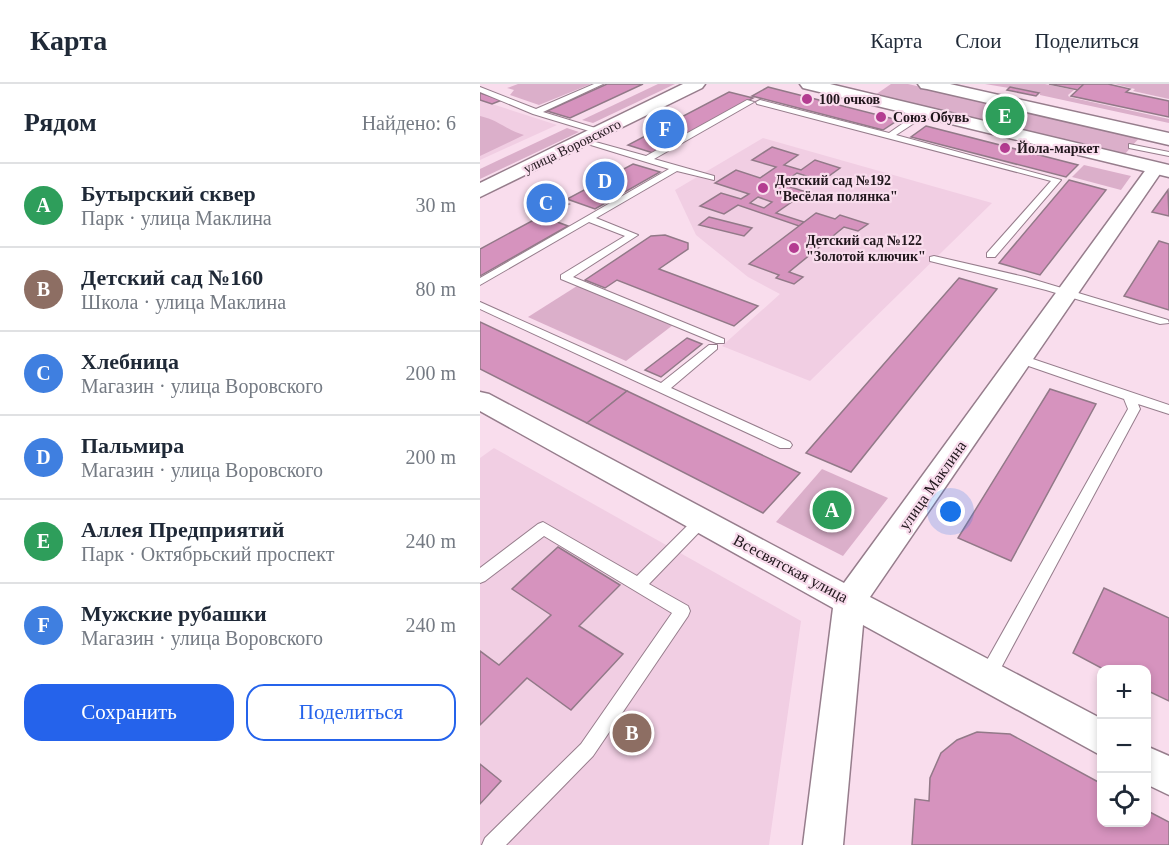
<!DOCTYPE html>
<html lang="ru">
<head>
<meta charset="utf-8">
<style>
	:root { --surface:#fff; --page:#f2f2f3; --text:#1f2937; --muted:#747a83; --line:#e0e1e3; --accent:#2563eb }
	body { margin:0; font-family:"Times New Roman",serif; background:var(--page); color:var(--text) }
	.controls { position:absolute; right:18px; bottom:18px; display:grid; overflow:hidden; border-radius:12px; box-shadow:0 3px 9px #0003 }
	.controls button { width:54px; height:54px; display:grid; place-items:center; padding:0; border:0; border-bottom:2px solid var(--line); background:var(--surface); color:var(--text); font:30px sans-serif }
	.you { position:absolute; left:471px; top:428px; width:21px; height:21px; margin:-15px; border:4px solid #fff; border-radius:50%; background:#1a73e8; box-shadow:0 0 0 9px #1a73e833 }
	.badge { display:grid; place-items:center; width:39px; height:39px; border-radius:50%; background:var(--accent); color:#fff; font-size:20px; font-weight:700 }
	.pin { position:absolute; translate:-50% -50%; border:3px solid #fff; box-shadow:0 2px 6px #0006 }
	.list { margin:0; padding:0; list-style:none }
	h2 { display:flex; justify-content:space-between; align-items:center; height:78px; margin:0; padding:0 24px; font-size:26px }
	h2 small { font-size:20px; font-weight:400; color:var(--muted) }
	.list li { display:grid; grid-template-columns:39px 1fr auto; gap:18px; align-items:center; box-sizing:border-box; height:84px; padding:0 24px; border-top:2px solid var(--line) }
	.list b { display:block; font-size:22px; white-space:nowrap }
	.list p { margin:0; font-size:20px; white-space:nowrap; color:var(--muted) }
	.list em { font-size:20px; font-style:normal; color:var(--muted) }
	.actions { display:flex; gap:12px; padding:18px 24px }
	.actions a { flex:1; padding:14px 0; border:2px solid var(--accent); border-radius:18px; text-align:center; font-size:21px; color:var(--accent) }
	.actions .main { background:var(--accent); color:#fff }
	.icon { flex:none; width:33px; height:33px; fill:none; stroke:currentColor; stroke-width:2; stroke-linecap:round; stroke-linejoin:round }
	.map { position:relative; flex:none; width:689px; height:761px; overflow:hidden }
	header { display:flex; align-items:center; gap:36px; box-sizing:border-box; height:84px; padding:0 30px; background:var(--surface); border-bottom:2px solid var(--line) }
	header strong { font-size:28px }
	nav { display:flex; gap:33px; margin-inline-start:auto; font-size:21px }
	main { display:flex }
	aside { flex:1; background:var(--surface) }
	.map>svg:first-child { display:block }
</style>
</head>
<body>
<header>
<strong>Карта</strong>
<nav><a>Карта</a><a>Слои</a><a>Поделиться</a></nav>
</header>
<main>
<aside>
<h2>Рядом<small>Найдено: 6</small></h2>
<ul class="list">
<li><span class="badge" style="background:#2e9e5b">A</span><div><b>Бутырский сквер</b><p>Парк · улица Маклина</p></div><em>30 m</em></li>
<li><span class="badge" style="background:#8d6e63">B</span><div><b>Детский сад №160</b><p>Школа · улица Маклина</p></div><em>80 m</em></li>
<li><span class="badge" style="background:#3f7fe0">C</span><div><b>Хлебница</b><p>Магазин · улица Воровского</p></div><em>200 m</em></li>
<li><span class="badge" style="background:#3f7fe0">D</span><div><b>Пальмира</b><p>Магазин · улица Воровского</p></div><em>200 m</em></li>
<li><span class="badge" style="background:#2e9e5b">E</span><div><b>Аллея Предприятий</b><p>Парк · Октябрьский проспект</p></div><em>240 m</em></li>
<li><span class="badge" style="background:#3f7fe0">F</span><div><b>Мужские рубашки</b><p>Магазин · улица Воровского</p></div><em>240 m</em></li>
</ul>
<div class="actions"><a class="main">Сохранить</a><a>Поделиться</a></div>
</aside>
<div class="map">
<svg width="689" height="761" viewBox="0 0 689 761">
	<rect width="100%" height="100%" fill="#f9dded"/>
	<!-- built -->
	<g fill="#f1cee3">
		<path d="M0,16L12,20L77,41L0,76Z"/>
		<path d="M283,54L512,119L330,297L242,262L300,210L268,193L216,151L195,106Z"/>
		<path d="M14,364L321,537L289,761H0V374Z"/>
	</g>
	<!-- green -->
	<g fill="#dbafca">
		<path d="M38,0H111L59,21L30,11L34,6L27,4Z"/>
		<path d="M178,0H195L113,39L102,36Z"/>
		<path d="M411,0H428L660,53L645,70L395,11Z"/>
		<path d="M505,0H565L594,6L588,11L589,13L689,35V39L560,11V9Z"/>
		<path d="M634,0H689V15L653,7L655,5Z"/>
		<path d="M0,32C18,36 27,46 44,51L0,72Z"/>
		<path d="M87,44L99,48L0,95V85Z"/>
		<path d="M604,81L651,92L641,106L592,93Z"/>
		<path d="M97,202L193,241L146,277L48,233Z"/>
		<path d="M342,385L408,414L363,472L296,438Z"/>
	</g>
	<!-- building -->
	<g fill="#d693be" stroke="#927988" stroke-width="1.5" fill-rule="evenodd">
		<path d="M127,0H163L90,34L67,27Z"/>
		<path d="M569,0H604L598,6Z"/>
		<path d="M604,0H628L650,5L646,8L689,17V33L591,12Z"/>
		<path d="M288,3L418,36L403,46L272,12Z"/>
		<path d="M530,3L559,9L556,12L527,6Z"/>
		<path d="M249,8L273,14L173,69L148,61Z"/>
		<path d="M0,9L22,16L12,20L0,16Z"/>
		<path d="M446,42L598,81L586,93L431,53Z"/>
		<path d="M292,63L318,71L304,81L321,86L335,76L360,84L342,97L317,89L301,100L326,108L296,129L324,138L319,142L258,121L244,130L220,122L241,109L261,115L269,110L235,99L256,86L280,94L296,83L272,76ZM278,113L292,118L284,124L270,119Z"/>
		<path d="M153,80L180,88L115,125L87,115Z"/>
		<path d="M589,96L626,106L560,191L519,179Z"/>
		<path d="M688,106L689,132L672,128Z"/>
		<path d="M65,111L89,120L74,127L51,119Z"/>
		<path d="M336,129L355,135L360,131L388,140L378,147L364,143L309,188L323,193L314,200L296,194L299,191L269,180Z"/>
		<path d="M61,132L88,142L0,192V165Z"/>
		<path d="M229,133L272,144L264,152L219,141Z"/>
		<path d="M185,151L208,159V165L179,185L278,222L254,242L137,196L125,204L105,196L171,152Z"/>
		<path d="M679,157L689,160V226L644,212Z"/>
		<path d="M479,194L517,205L371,388L326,369Z"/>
		<path d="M0,238L147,307L107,339L0,285Z"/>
		<path d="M207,254L222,260L181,293L165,286Z"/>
		<path d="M570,305L616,320L531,477L478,454Z"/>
		<path d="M147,307L320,389L283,429L107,339Z"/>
		<path d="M78,463L140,501L99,542L143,570L91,626L47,594L0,641V567L19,581L71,531L32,505Z"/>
		<path d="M624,504L689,534V617L666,606V586H625L593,569Z"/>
		<path d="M497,648L530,650L622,700V738H666V726L689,738V761H432L435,715L449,717L450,694L461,669L477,656Z"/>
		<path d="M0,680L21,697L0,720Z"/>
	</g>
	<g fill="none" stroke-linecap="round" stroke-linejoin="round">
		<!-- service casing -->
		<g stroke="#967d8c" stroke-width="2">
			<g id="service">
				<path d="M114,0H123L63,28L122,46V50H119L53,30L0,8V3L56,25Z"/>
				<path d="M267,16L274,18L174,75L234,92V96L197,87L116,134L158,151L93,193L244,255V259H236L81,195V191L145,152L109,138L0,201V194L189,85L101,58V54L166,72Z"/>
				<path d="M280,16L409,49L442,26H448V30L416,51L581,96L515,173H507V169L571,97L277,20L276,18Z"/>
				<path d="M649,60L689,68V72L649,64Z"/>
				<path d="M454,172L545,193L688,236L689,239L680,240L566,206L450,177V173Z"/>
				<path d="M0,218L181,299L229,261H237V265L191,304L310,358L312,361L310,364H300L0,225Z"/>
				<path d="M541,271L689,321V330L658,320L660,325L514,597L508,599L502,597L499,591L502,585L648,325L644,315L537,278L535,275Z"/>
				<path d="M222,430L227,432L229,436L227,440L169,500L208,522L210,527L208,532L113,672L26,761H2L5,754L101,660L192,529L64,452L5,497L0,499V484L58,440L63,438L157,492L217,432Z"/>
			</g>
		</g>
		<!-- minor casing -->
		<g stroke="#967d8c" stroke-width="3">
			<g id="minor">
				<path d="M676,79L684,84L390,513L622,635V672L383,541L363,761H323L353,524L0,327V308L9,310L364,499L670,80Z"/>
				<path d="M666,662L689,672V711L666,700Z"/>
			</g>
		</g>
		<!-- primary casing -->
		<g stroke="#967d8c" stroke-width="3">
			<g id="primary">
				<path d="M203,0H225L222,4L0,113V99Z"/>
				<path d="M320,0H350L689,81V93L323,4Z"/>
				<path d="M438,0H470L689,49V61L447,5L441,4Z"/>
			</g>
		</g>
		<!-- service -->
		<use href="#service" fill="#fff" fill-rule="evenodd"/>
		<!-- minor -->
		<use href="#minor" fill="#fff" fill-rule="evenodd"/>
		<!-- primary -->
		<use href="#primary" fill="#fff" fill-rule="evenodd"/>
	</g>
	<!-- markers -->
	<g fill="#b43c91" stroke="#f9dded" stroke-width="2">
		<circle cx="327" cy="15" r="6"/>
		<circle cx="401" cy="33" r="6"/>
		<circle cx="525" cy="64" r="6"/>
		<circle cx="283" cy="104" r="6"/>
		<circle cx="314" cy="164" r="6"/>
	</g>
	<g text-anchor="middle" stroke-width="4.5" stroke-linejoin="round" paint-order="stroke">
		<!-- far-poi labels -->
		<g font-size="14" font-weight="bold" fill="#20161c" stroke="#f9dded" text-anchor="start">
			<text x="339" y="20">100 очков</text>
			<text x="413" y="38">Союз Обувь</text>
			<text x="537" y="69">Йола-маркет</text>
			<text x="295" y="101">Детский сад №192<tspan x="295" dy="16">"Весёлая полянка"</tspan></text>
			<text x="326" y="161">Детский сад №122<tspan x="326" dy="16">"Золотой ключик"</tspan></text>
		</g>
		<!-- far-street labels -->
		<g font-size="14" fill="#20161c" stroke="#f9dded">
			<text transform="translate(92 62) rotate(-26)" y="5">улица Воровского</text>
		</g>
		<!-- street labels -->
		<g font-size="16" fill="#20161c" stroke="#f9dded">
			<text transform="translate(452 401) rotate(-55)" y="6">улица Маклина</text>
			<text transform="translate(311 484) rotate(28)" y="6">Всесвятская улица</text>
		</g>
	</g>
</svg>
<div class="controls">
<button>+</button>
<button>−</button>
<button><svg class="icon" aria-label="locate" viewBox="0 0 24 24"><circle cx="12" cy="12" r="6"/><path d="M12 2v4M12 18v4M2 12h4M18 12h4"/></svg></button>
</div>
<div class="you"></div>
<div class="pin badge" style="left:352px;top:426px;background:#2e9e5b">A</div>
<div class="pin badge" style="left:152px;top:649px;background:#8d6e63">B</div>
<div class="pin badge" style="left:66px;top:119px;background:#3f7fe0">C</div>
<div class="pin badge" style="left:125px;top:97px;background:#3f7fe0">D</div>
<div class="pin badge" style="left:525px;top:32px;background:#2e9e5b">E</div>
<div class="pin badge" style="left:185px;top:45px;background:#3f7fe0">F</div>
</div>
</main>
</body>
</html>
